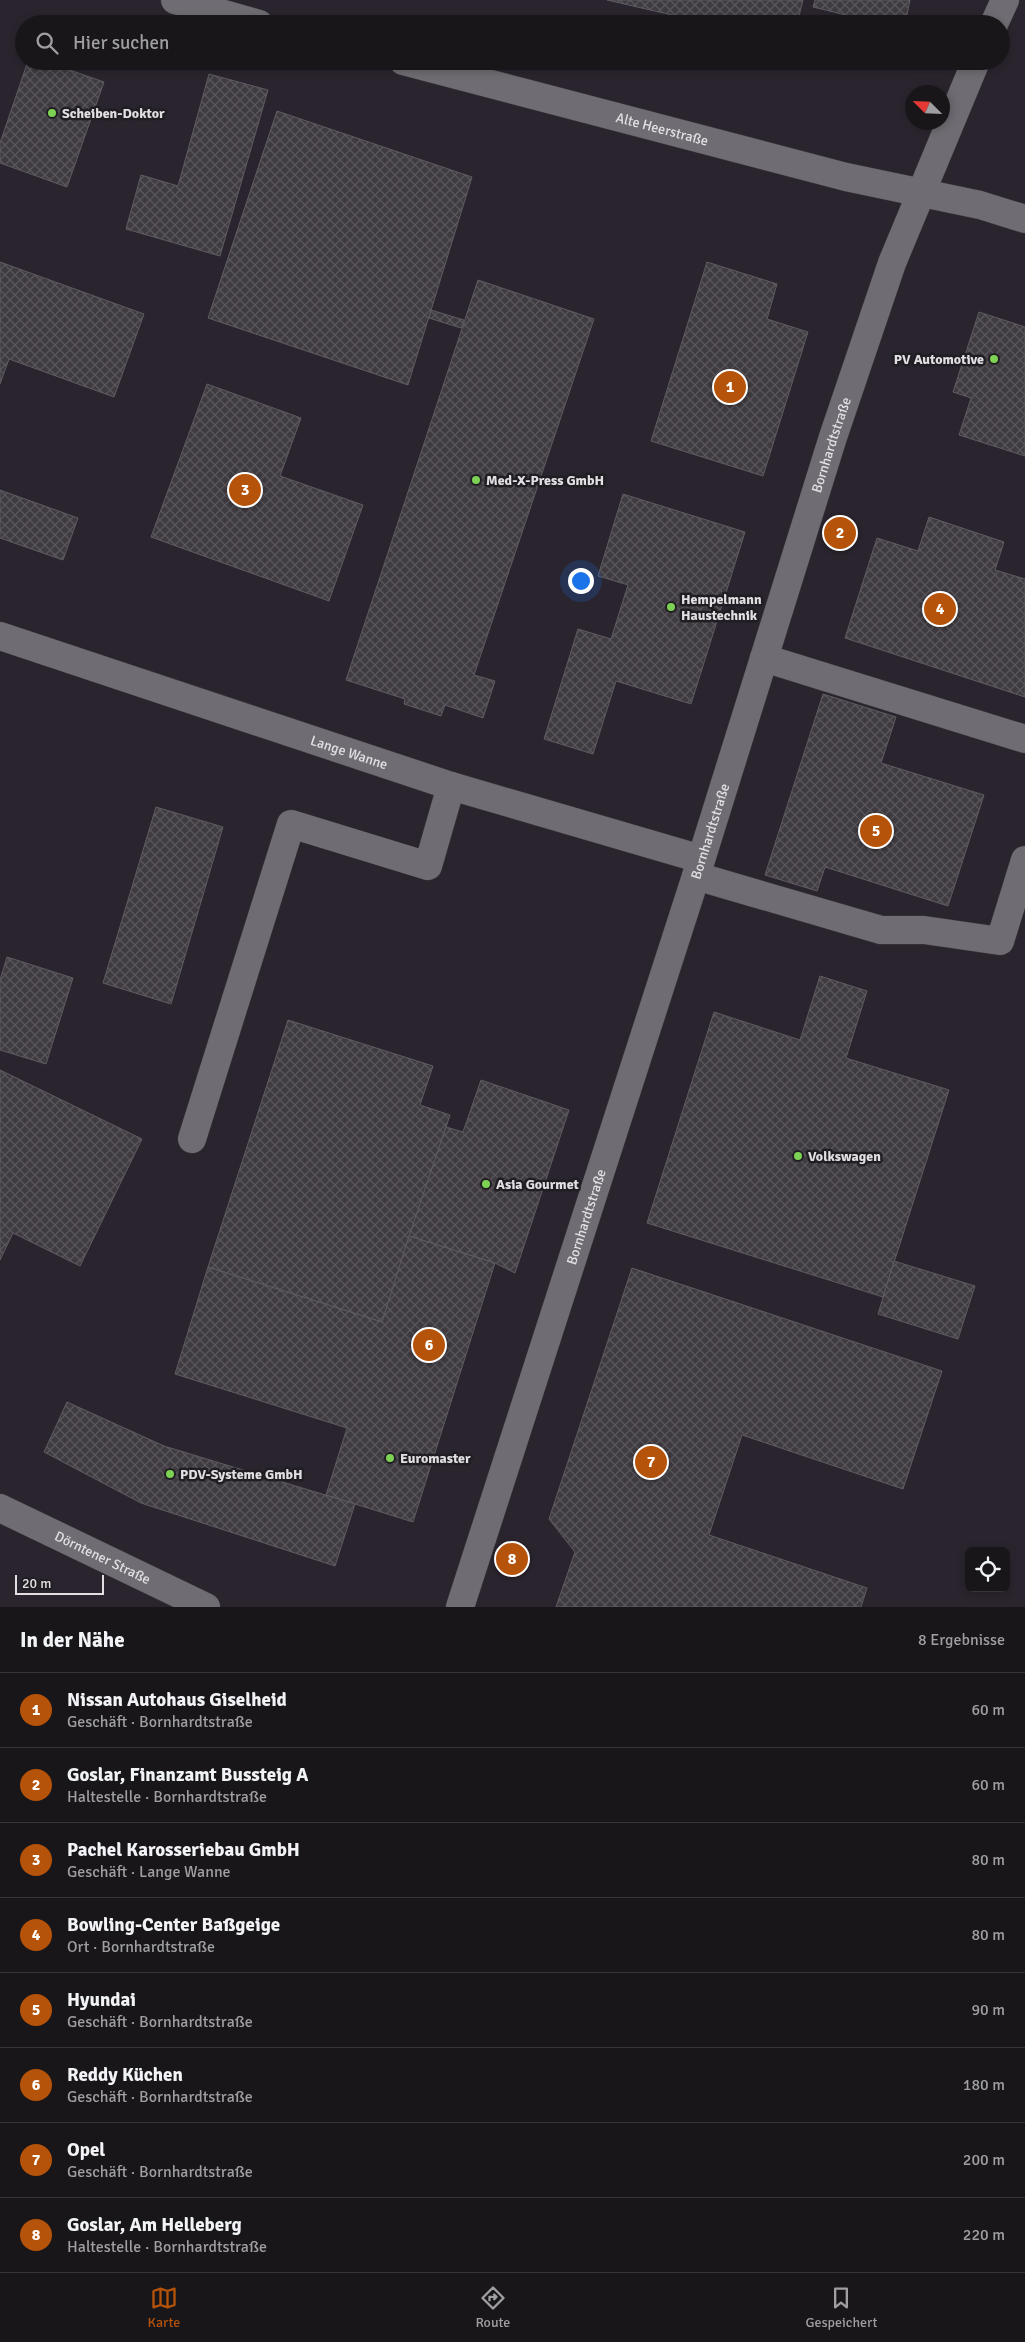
<!DOCTYPE html>
<html lang="de">
<head>
<meta charset="utf-8">
<style>
	:root { --surface:#19161a; --page:#221f23; --text:#f1f3f6; --muted:#9f9fa2; --line:#373539; --accent:#b45309 }
	body { margin:0; font-family:Signika,sans-serif; background:var(--page); color:var(--text) }
	.controls { position:absolute; right:15px; bottom:15px; display:grid; overflow:hidden; border-radius:8px; box-shadow:0 2px 8px #0003 }
	.controls button { width:45px; height:45px; display:grid; place-items:center; padding:0; border:0; border-bottom:1px solid var(--line); background:var(--surface); color:var(--text); font:25px sans-serif }
	.compass { position:absolute; left:905px; top:85px; width:45px; height:45px; border-radius:50%; background:var(--surface); box-shadow:0 2px 8px #0003; rotate:294deg }
	.scale { position:absolute; left:15px; bottom:12px; width:89px; box-sizing:border-box; padding-left:5px; border:2px solid #e2dfe3; border-top:0; font-size:14px; line-height:18px; white-space:nowrap; color:#e2dfe3; -webkit-text-stroke:4px #211e23; paint-order:stroke }
	.you { position:absolute; left:580px; top:580px; width:18px; height:18px; margin:-12px; border:4px solid #fff; border-radius:50%; background:#1a73e8; box-shadow:0 0 0 8px #1a73e833 }
	.badge { display:grid; place-items:center; width:32px; height:32px; border-radius:50%; background:var(--accent); color:#fff; font-size:16px; font-weight:700 }
	.pin { position:absolute; translate:-50% -50%; border:2px solid #fff; box-shadow:0 1px 5px #0006 }
	.list { margin:0; padding:0; list-style:none }
	h2 { display:flex; justify-content:space-between; align-items:center; height:65px; margin:0; padding:0 20px; font-size:21px }
	h2 small { font-size:16px; font-weight:400; color:var(--muted) }
	.list li { display:grid; grid-template-columns:32px 1fr auto; gap:15px; align-items:center; box-sizing:border-box; height:75px; padding:0 20px; border-top:1px solid var(--line) }
	.list b { display:block; font-size:19px; white-space:nowrap }
	.list p { margin:0; font-size:16px; white-space:nowrap; color:var(--muted) }
	.list em { font-size:16px; font-style:normal; color:var(--muted) }
	.icon { flex:none; width:28px; height:28px; fill:none; stroke:currentColor; stroke-width:2; stroke-linecap:round; stroke-linejoin:round }
	.map { position:relative; flex:none; width:1025px; height:1607px; overflow:hidden }
	.search { position:absolute; background:var(--surface); box-shadow:0 2px 8px #0003; left:15px; right:15px; top:15px; height:55px; display:flex; align-items:center; gap:12px; box-sizing:border-box; padding:0 18px; border-radius:28px; color:var(--muted); font-size:19px }
	.sheet { height:665px; background:var(--surface) }
	nav { display:flex; justify-content:space-around; align-items:center; box-sizing:border-box; height:70px; border-top:1px solid var(--line); background:var(--surface); font-size:14px; color:var(--muted) }
	nav a { display:grid; justify-items:center; gap:2px }
	nav .on { color:var(--accent) }
	.map>svg:first-child { display:block }
</style>
</head>
<body>
<div class="map">
<svg width="1025" height="1607" viewBox="0 0 1025 1607">
	<defs>
		<pattern id="building-cross-hatch" width="8" height="8" patternUnits="userSpaceOnUse" patternTransform="scale(1.25)"><rect width="8" height="8" fill="#3f3b41"/><path d="M0 0l8 8M0 8l8-8" fill="none" stroke="#5a575c"/></pattern>
	</defs>
	<rect width="100%" height="100%" fill="#211e23"/>
	<!-- built -->
	<path fill="#2a242e" fill-rule="evenodd" d="M0,0H1025V1607H0ZM24,24H1001V61H24ZM912,92H942V122H912ZM969,1551H1006V1588H969Z"/>
	<!-- building -->
	<g fill="url(#building-cross-hatch)" stroke="#5f5b62">
		<path d="M607,0H803L797,24H711Z"/>
		<path d="M815,0H910L905,24H883L813,7Z"/>
		<path d="M28,61H44L104,82L67,187L0,163V143Z"/>
		<path d="M209,74L268,90L220,256L126,229L141,175L178,186Z"/>
		<path d="M277,111L472,177L408,385L208,318Z"/>
		<path d="M0,262L144,314L114,397L9,359L0,384Z"/>
		<path d="M707,262L777,284L767,319L808,332L763,476L651,441Z"/>
		<path d="M478,280L594,319L474,675L495,681L483,718L445,705L441,716L404,704L405,699L346,680Z"/>
		<path d="M431,310L464,320L461,328L429,318Z"/>
		<path d="M979,312L1025,327V456L959,435L971,398L953,392Z"/>
		<path d="M207,384L301,418L280,476L363,505L329,601L151,537Z"/>
		<path d="M0,490L78,518L63,560L0,538Z"/>
		<path d="M623,494L745,532L691,704L616,681L593,754L544,739L578,629L611,639L628,585L598,576Z"/>
		<path d="M929,517L1004,542L995,570L1025,579V697L845,638L877,538L918,551Z"/>
		<path d="M823,694L896,717L881,763L984,795L948,906L825,867L817,891L765,875Z"/>
		<path d="M156,807L223,827L171,1004L103,983Z"/>
		<path d="M7,957L73,978L46,1064L0,1050V980Z"/>
		<path d="M820,976L867,991L846,1058L949,1090L883,1297L647,1223L714,1012L800,1040Z"/>
		<path d="M288,1020L433,1066L420,1105L450,1115L382,1322L208,1267Z"/>
		<path d="M0,1070L142,1139L80,1266L13,1233L0,1260Z"/>
		<path d="M481,1080L569,1110L515,1273L495,1263L409,1236L446,1127L463,1132Z"/>
		<path d="M409,1236L495,1263L413,1522L326,1495L347,1428L175,1374L208,1267L382,1322Z"/>
		<path d="M894,1261L975,1286L958,1339L878,1314Z"/>
		<path d="M632,1268L942,1371L903,1489L742,1435L709,1535L867,1588L861,1607H556L575,1552L549,1519Z"/>
		<path d="M67,1402L164,1446L355,1504L335,1566L141,1503L44,1452Z"/>
	</g>
	<g fill="none" stroke-linecap="round" stroke-linejoin="round">
		<!-- minor casing -->
		<g stroke="#3e3c40" stroke-width="29">
			<g id="minor">
				<path d="M175,0L259,24"/>
				<path d="M994,24L1005,0"/>
				<path id="s1" d="M403,61L846,177L980,205L1025,219"/>
				<path id="s2" d="M0,636L451,786L701,859"/>
				<path d="M764,658L1025,739"/>
				<path d="M696,876L881,930H924L1000,941L1025,860"/>
				<path d="M192,1139L291,824L428,866L451,786"/>
				<path id="s3" d="M0,1508L206,1607"/>
				<path id="s4" d="M460,1607L696,876L833,437L892,263L976,61"/>
			</g>
		</g>
		<!-- minor -->
		<use href="#minor" stroke="#706c73" stroke-width="28"/>
	</g>
	<!-- markers -->
	<g fill="#7dd154" stroke="#211e23" stroke-width="2">
		<circle cx="52" cy="113" r="5"/>
		<circle cx="994" cy="359" r="5"/>
		<circle cx="476" cy="480" r="5"/>
		<circle cx="671" cy="607" r="5"/>
		<circle cx="798" cy="1156" r="5"/>
		<circle cx="486" cy="1184" r="5"/>
		<circle cx="390" cy="1458" r="5"/>
		<circle cx="170" cy="1474" r="5"/>
	</g>
	<g text-anchor="middle" stroke-width="5" stroke-linejoin="round" paint-order="stroke">
		<!-- poi labels -->
		<g font-size="14" font-weight="bold" fill="#e2dfe3" stroke="#211e23" text-anchor="start">
			<text x="62" y="118">Scheiben-Doktor</text>
			<text x="984" y="364" text-anchor="end">PV Automotive</text>
			<text x="486" y="485">Med-X-Press GmbH</text>
			<text x="681" y="604">Hempelmann<tspan x="681" dy="16">Haustechnik</tspan></text>
			<text x="808" y="1161">Volkswagen</text>
			<text x="496" y="1189">Asia Gourmet</text>
			<text x="400" y="1463">Euromaster</text>
			<text x="180" y="1479">PDV-Systeme GmbH</text>
		</g>
		<!-- street labels -->
		<g font-size="14" fill="#e2dfe3" stroke="#211e23">
			<text dy="5" stroke="none"><textPath href="#s1" startOffset="268">Alte Heerstraße</textPath></text>
			<text dy="5" stroke="none"><textPath href="#s4" startOffset="1220">Bornhardtstraße</textPath></text>
			<text dy="5" stroke="none"><textPath href="#s2" startOffset="368">Lange Wanne</textPath></text>
			<text dy="5" stroke="none"><textPath href="#s4" startOffset="815">Bornhardtstraße</textPath></text>
			<text dy="5" stroke="none"><textPath href="#s4" startOffset="410">Bornhardtstraße</textPath></text>
			<text dy="5" stroke="none"><textPath href="#s3" startOffset="114">Dörntener Straße</textPath></text>
		</g>
	</g>
</svg>
<div class="controls">
<button><svg class="icon" aria-label="locate" viewBox="0 0 24 24"><circle cx="12" cy="12" r="6"/><path d="M12 2v4M12 18v4M2 12h4M18 12h4"/></svg></button>
</div>
<svg class="compass" viewBox="-18 -18 36 36"><path d="M0-13l5 13h-10z" fill="#e53935"/><path d="M0 13l5-13h-10z" fill="#9f9fa2"/></svg>
<div class="scale">20 m</div>
<div class="you"></div>
<div class="pin badge" style="left:730px;top:387px">1</div>
<div class="pin badge" style="left:840px;top:533px">2</div>
<div class="pin badge" style="left:245px;top:490px">3</div>
<div class="pin badge" style="left:940px;top:609px">4</div>
<div class="pin badge" style="left:876px;top:831px">5</div>
<div class="pin badge" style="left:429px;top:1345px">6</div>
<div class="pin badge" style="left:651px;top:1462px">7</div>
<div class="pin badge" style="left:512px;top:1559px">8</div>
<div class="search"><svg class="icon" aria-label="search" viewBox="0 0 24 24"><circle cx="10" cy="10" r="6"/><path d="M15 15l6 6"/></svg>Hier suchen</div>
</div>
<section class="sheet">
<h2>In der Nähe<small>8 Ergebnisse</small></h2>
<ul class="list">
<li><span class="badge">1</span><div><b>Nissan Autohaus Giselheid</b><p>Geschäft · Bornhardtstraße</p></div><em>60 m</em></li>
<li><span class="badge">2</span><div><b>Goslar, Finanzamt Bussteig A</b><p>Haltestelle · Bornhardtstraße</p></div><em>60 m</em></li>
<li><span class="badge">3</span><div><b>Pachel Karosseriebau GmbH</b><p>Geschäft · Lange Wanne</p></div><em>80 m</em></li>
<li><span class="badge">4</span><div><b>Bowling-Center Baßgeige</b><p>Ort · Bornhardtstraße</p></div><em>80 m</em></li>
<li><span class="badge">5</span><div><b>Hyundai</b><p>Geschäft · Bornhardtstraße</p></div><em>90 m</em></li>
<li><span class="badge">6</span><div><b>Reddy Küchen</b><p>Geschäft · Bornhardtstraße</p></div><em>180 m</em></li>
<li><span class="badge">7</span><div><b>Opel</b><p>Geschäft · Bornhardtstraße</p></div><em>200 m</em></li>
<li><span class="badge">8</span><div><b>Goslar, Am Helleberg</b><p>Haltestelle · Bornhardtstraße</p></div><em>220 m</em></li>
</ul>
</section>
<nav>
<a class="on"><svg class="icon" aria-label="map" viewBox="0 0 24 24"><path d="M3 6l6-2 6 2 6-2v14l-6 2-6-2-6 2zM9 4v14M15 6v14"/></svg>Karte</a>
<a><svg class="icon" aria-label="directions" viewBox="0 0 24 24"><path d="M12 3l9 9-9 9-9-9zM9 14v-3h6M13 9l2 2-2 2"/></svg>Route</a>
<a><svg class="icon" aria-label="saved" viewBox="0 0 24 24"><path d="M7 4h10v16l-5-4-5 4z"/></svg>Gespeichert</a>
</nav>
</body>
</html>
